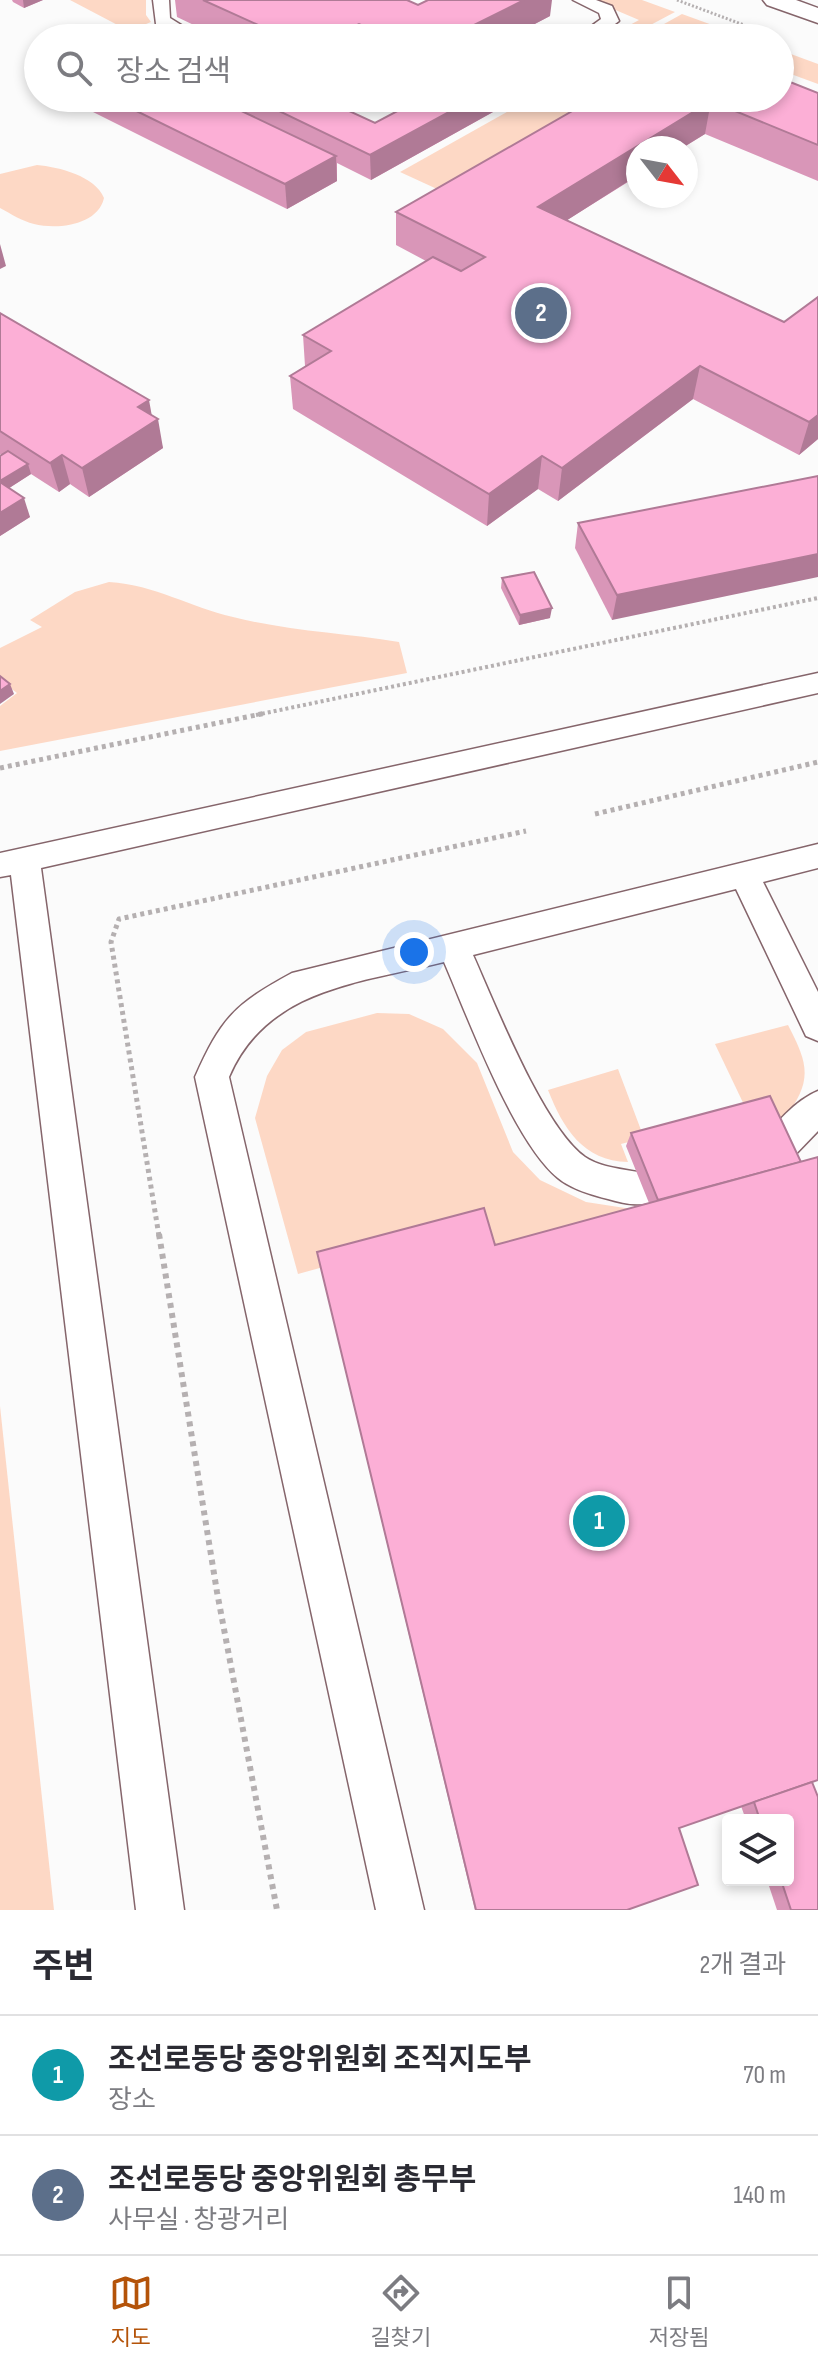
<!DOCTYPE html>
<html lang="ko">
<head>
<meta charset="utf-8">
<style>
	:root { --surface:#fff; --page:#f2f2f3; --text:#2b2b33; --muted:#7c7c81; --line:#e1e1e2; --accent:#b45309 }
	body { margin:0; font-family:"Sofia Sans Condensed","Noto Sans KR",sans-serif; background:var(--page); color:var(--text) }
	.controls { position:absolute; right:24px; bottom:24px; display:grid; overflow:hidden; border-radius:8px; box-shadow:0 4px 12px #0003 }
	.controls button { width:72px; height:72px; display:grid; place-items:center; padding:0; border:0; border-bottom:2px solid var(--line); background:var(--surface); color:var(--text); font:40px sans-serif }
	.compass { position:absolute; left:626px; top:136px; width:72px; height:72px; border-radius:50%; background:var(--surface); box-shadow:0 4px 12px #0003; rotate:121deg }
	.you { position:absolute; left:414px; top:952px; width:28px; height:28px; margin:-20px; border:6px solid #fff; border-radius:50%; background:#1a73e8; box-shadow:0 0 0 12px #1a73e833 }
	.badge { display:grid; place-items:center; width:52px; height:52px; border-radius:50%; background:var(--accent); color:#fff; font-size:26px; font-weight:700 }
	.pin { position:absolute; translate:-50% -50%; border:4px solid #fff; box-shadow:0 2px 8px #0006 }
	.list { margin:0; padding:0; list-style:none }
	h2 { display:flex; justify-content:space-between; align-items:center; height:104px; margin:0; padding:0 32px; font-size:34px }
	h2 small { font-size:26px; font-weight:400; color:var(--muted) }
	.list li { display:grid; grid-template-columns:52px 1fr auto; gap:24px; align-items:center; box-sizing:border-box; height:120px; padding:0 32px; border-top:2px solid var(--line) }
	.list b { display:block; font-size:30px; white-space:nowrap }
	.list p { margin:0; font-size:26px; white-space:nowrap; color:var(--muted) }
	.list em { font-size:26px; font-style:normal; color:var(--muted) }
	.icon { flex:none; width:44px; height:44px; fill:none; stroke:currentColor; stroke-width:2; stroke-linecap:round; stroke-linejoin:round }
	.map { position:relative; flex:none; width:818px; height:1910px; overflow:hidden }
	.search { position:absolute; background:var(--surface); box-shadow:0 4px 12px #0003; left:24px; right:24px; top:24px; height:88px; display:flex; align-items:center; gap:20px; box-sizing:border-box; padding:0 28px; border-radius:44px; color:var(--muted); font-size:30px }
	.sheet { height:344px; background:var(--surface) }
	nav { display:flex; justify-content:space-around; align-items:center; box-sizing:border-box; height:112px; border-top:2px solid var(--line); background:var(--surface); font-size:22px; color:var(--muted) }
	nav a { display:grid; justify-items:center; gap:4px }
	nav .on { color:var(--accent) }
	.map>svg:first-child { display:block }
</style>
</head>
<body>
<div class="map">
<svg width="818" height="1910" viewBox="0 0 818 1910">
	<rect width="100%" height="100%" fill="#fbfbfb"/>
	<!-- green -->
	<g fill="#fdd8c5">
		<path d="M70,0H146V15L151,22L129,31Z"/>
		<path d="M592,0H642L675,12L626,38H606L639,20Z"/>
		<path d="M682,14L748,38H639Z"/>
		<path d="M780,50L818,64V84L780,70Z"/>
		<path d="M532,98H599L437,189L400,172Z"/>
		<path d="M37,165C59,167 95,176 104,198C98,225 58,230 34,224C22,221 11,214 0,208V174Z"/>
		<path d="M109,582C156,585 189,607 233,617C288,631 344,633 399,642L407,673L0,751V706L17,693L0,680V648L42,627L30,620L75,592Z"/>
		<path d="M377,1013L409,1014L443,1029L477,1063L513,1152L540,1180L586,1202L638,1210L495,1259L483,1223L298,1274L255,1118L267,1076L282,1050L306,1032Z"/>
		<path d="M788,1025C809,1065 813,1082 783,1120L747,1111L715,1044Z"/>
		<path d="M618,1069L644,1138L621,1144L628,1162C583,1161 563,1128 548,1090Z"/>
		<path d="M0,1406L54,1910H0Z"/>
	</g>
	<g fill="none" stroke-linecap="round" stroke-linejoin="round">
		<!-- lane casing -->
		<g stroke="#85656b" stroke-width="3">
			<g id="lane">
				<path d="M153,0H169L170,18L202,38H181L156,24Z"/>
				<path d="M573,0H596L612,6L619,21L596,38H575L601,19L599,13Z"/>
				<path d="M308,98H419L410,104L333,111Z"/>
				<path d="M818,673V693L41,868L184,1910H136L11,875L0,877V853Z"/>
				<path d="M818,844V868L763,882L818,992V1041L806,1036L736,889L473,955C495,1004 543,1127 585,1157C606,1171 633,1168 656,1177L661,1189L656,1201C639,1207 625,1204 608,1199C592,1195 571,1189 558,1178C513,1141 468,1017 444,962C360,983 267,988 229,1077L424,1910H376L195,1077C221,1018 235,1004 292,973Z"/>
				<path d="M818,1091V1131L791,1159L779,1163L767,1159L761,1147C771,1126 796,1100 818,1091Z"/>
			</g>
		</g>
		<!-- street casing -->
		<g stroke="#85656b" stroke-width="3">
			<path id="street" d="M763,0H796L818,8V23L767,5Z"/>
		</g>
		<!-- path-far3 -->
		<path stroke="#b5b0b1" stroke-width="3" stroke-dasharray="2 2" stroke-linecap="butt" d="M677,0L744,25"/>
		<!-- path-far2 -->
		<path stroke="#b5b0b1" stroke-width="4" stroke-dasharray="3 3" stroke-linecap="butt" d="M256,715L818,598"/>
		<!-- path-far1 -->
		<g stroke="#b5b0b1" stroke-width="5" stroke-dasharray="4 4" stroke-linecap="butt">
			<path d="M0,768L266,713"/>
			<path d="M595,814L818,762"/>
			<path d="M159,1236L111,942L119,919L526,831"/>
		</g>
		<!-- path -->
		<path stroke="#b5b0b1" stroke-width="6" stroke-dasharray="5 5" stroke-linecap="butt" d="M159,1234L217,1592L277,1910"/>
		<!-- lane -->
		<use href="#lane" fill="#fff" fill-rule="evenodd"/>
		<!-- street -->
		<use href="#street" fill="#fff" fill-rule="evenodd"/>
	</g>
	<!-- wall -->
	<g fill="#d996b8">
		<path d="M12,0H43L24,8L13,2Z"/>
		<path d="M175,0H407L418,5L550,16L508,38H221L177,17Z"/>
		<path d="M38,59V76L35,61Z"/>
		<path d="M818,93V181L705,134L567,220L784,322L818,297V439L799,455L693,399L558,501L538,489L487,526L293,409L290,376L305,366L303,335L426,261L396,245V212L595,98Z"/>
		<path d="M65,98H321L375,123L422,98H494L493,112L371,180L337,163V181L287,209Z"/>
		<path d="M0,313L152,415L163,448L89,497L70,484L59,492L31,474L9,488L30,517L0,536V456L2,455L0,454Z"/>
		<path d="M818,476L612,620L575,548L578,523Z"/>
		<path d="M502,578L550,618L519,625L501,588Z"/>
		<path d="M770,1096L812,1782L818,1910H777L767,1880H788V1820H746L741,1806L679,1828L627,1910H475L317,1252L495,1245L649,1203L626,1146L631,1133Z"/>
	</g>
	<!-- shaded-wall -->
	<g fill="#b07a96">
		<path d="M23,0H43L24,8Z"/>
		<path d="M524,0H552L550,16L508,38H448Z"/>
		<path d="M359,24V38H329Z"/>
		<path d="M475,98H494L493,112L371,180L370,155Z"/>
		<path d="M711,101L705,134L682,148H638V175L536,240L538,207Z"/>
		<path d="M336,156L337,181L287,209L285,184Z"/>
		<path d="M0,244L6,266L0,269Z"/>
		<path d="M700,366L693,399L558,501L562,468Z"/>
		<path d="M149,400L153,422L158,419L163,448L89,497L82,468L138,407Z"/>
		<path d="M818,415V439L799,455L809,422Z"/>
		<path d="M62,455L70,484L59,492L50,463Z"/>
		<path d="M542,456L538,489L487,526L489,494Z"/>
		<path d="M28,464L31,474L0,494V481Z"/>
		<path d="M24,498L30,517L0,536V513Z"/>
		<path d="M818,554V577L612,620L617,595Z"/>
		<path d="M552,608L550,618L519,625L520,615Z"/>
		<path d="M10,684L14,694L0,704V691Z"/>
	</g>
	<!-- building -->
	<g fill="#fcafd6" stroke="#b07a96" stroke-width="2">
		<path d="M203,0H407L418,5L428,0H524L448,38H392L359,24L329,38H287Z"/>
		<path d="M187,30L205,38H169Z"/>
		<path d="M131,31L146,38H114Z"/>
		<path d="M780,78L818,93V145L711,101L538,207L784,322L818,297V415L809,422L700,366L562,468L542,456L489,494L290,376L331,351L303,335L433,257L461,271L485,257L396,212L595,98H780Z"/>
		<path d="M110,98H214L336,156L285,184Z"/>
		<path d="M252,98H321L375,123L422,98H475L370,155Z"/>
		<path d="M0,313L149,400L138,407L158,419L82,468L62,455L50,463L0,431Z"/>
		<path d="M8,451L28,464L0,481V456Z"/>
		<path d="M818,476V554L617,595L578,523Z"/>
		<path d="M0,482L24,498L0,513Z"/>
		<path d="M534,572L552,608L520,615L502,578Z"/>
		<path d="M0,676L10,684L0,691Z"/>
		<path d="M770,1096L801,1162L658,1200L631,1133Z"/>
		<path d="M818,1157V1780L679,1828L698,1885L627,1910H476L317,1252L484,1208L495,1245Z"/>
		<path d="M812,1782L818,1797V1910H791L781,1880H788V1820H760L754,1802Z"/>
	</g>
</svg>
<div class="controls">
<button><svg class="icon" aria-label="layers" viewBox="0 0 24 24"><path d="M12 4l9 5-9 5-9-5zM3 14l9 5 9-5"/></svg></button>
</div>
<svg class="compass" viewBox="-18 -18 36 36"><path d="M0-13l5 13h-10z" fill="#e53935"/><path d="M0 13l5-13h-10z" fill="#7c7c81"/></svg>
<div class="you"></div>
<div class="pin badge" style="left:599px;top:1521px;background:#0f9aa8">1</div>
<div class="pin badge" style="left:541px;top:313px;background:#5c6f8a">2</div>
<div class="search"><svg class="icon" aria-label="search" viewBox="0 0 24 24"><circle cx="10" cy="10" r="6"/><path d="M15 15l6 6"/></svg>장소 검색</div>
</div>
<section class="sheet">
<h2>주변<small>2개 결과</small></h2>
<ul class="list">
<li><span class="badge" style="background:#0f9aa8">1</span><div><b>조선로동당 중앙위원회 조직지도부</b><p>장소</p></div><em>70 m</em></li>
<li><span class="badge" style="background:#5c6f8a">2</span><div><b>조선로동당 중앙위원회 총무부</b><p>사무실 · 창광거리</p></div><em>140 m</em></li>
</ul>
</section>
<nav>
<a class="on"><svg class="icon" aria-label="map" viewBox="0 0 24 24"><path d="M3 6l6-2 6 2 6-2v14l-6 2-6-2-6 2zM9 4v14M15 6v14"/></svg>지도</a>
<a><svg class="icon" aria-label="directions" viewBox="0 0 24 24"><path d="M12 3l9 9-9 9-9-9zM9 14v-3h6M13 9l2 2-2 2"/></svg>길찾기</a>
<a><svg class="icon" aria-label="saved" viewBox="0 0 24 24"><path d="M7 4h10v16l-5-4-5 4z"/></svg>저장됨</a>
</nav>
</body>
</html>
